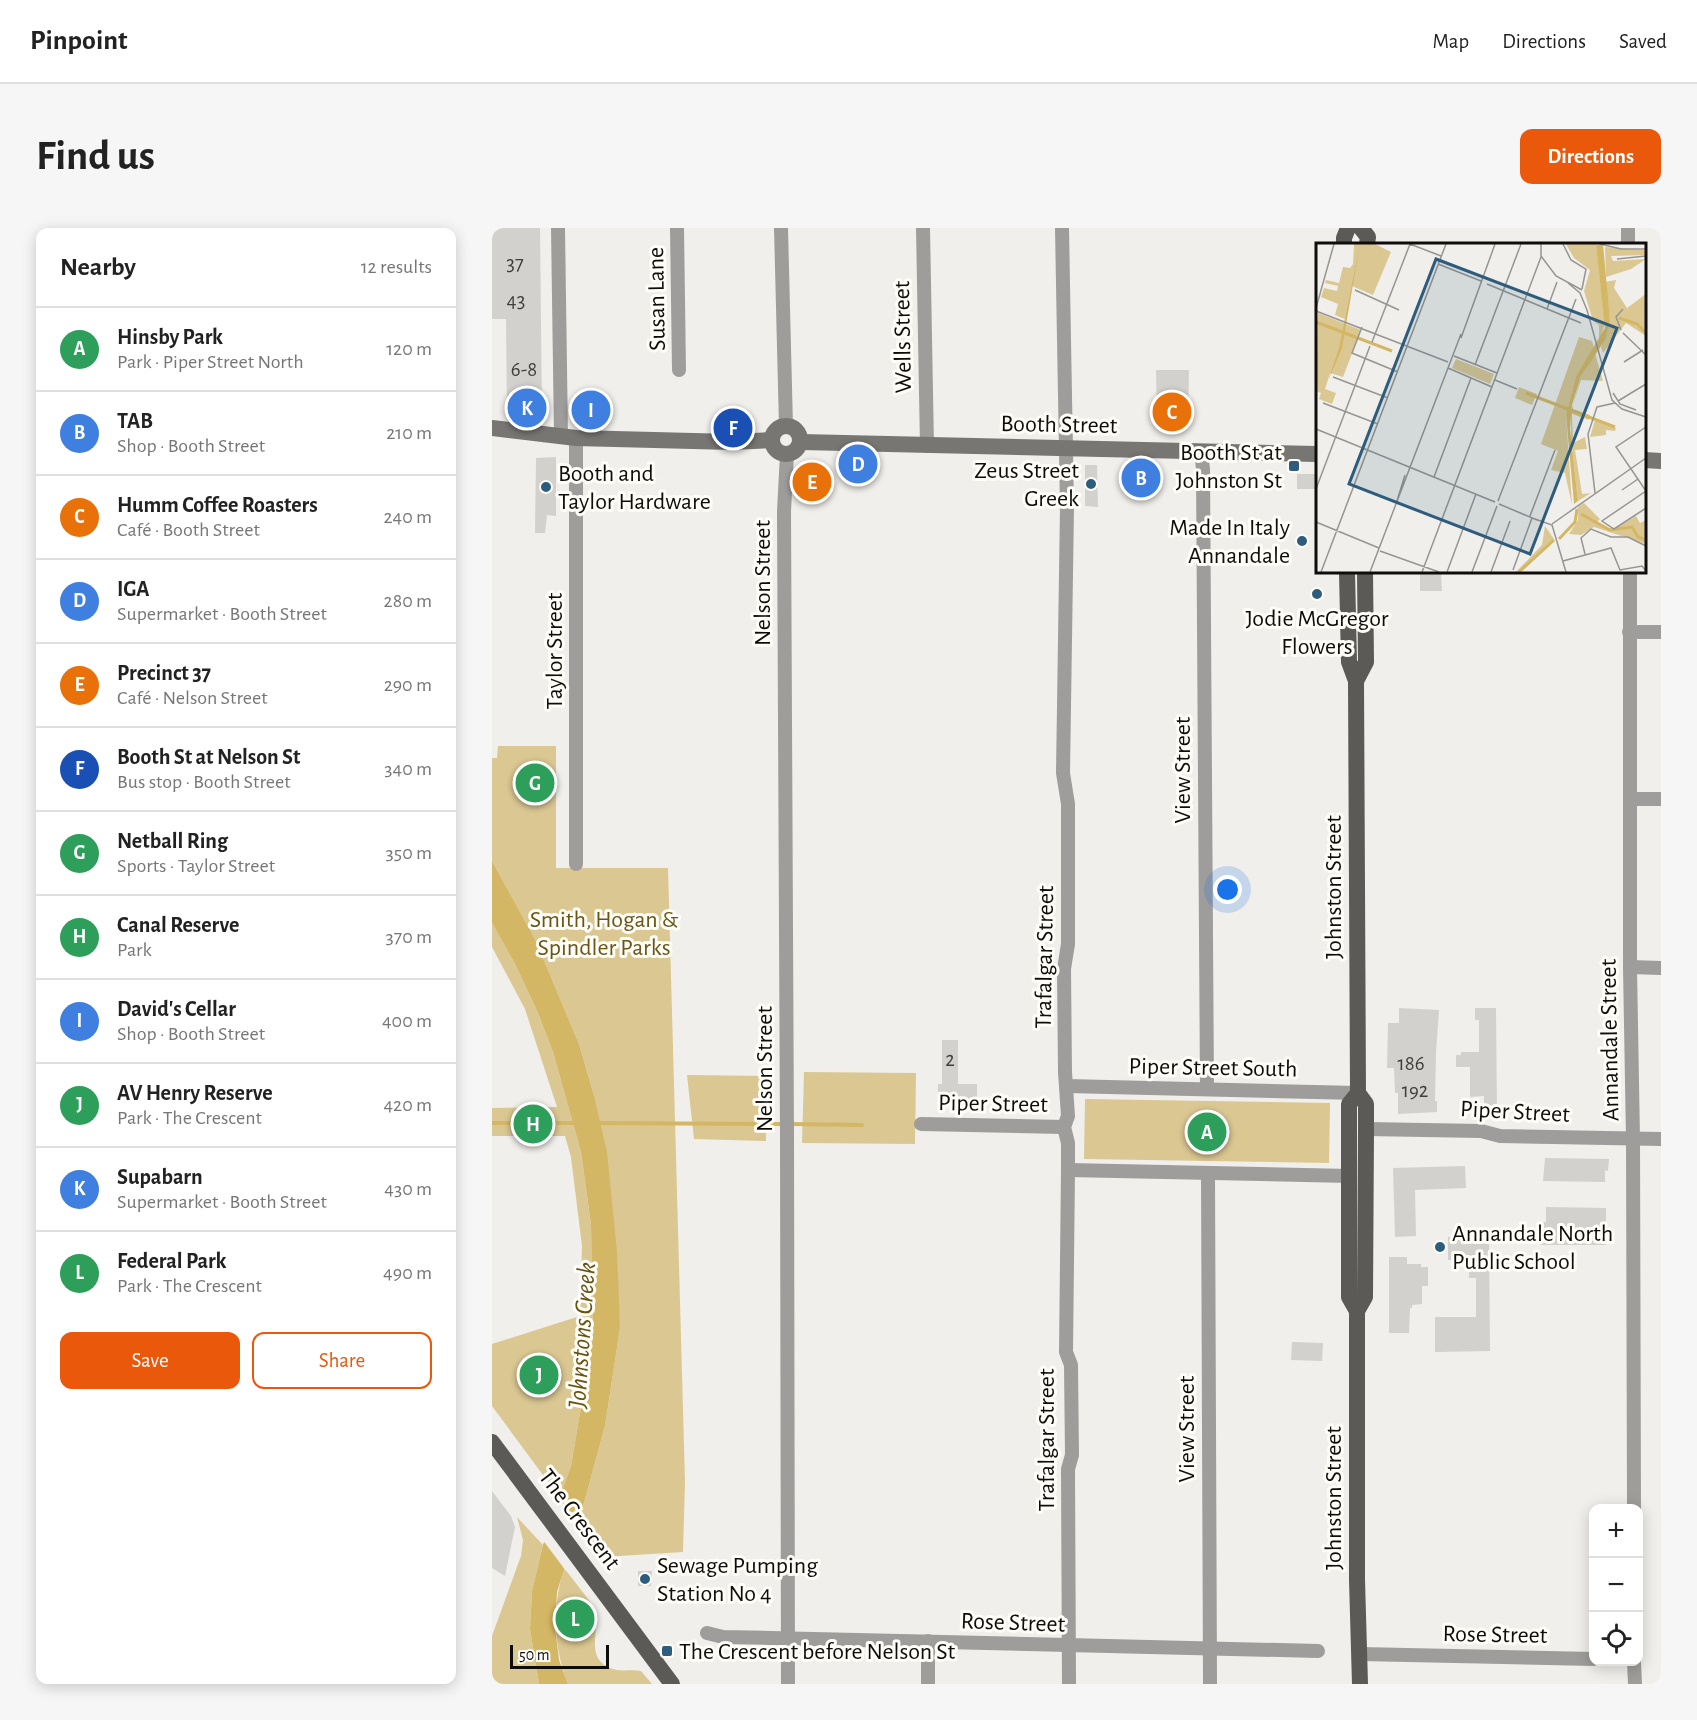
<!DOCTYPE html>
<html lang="en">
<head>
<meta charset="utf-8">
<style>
	:root { --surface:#fff; --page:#f6f6f6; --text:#222; --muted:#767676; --line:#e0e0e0; --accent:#ea580c }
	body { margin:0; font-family:"Alegreya Sans",sans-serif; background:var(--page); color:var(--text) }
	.controls { position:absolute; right:18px; bottom:18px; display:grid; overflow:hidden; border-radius:12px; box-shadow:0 3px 15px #0003 }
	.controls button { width:54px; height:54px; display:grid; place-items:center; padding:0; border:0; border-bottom:2px solid var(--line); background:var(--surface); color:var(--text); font:30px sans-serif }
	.scale { position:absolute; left:18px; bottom:15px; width:99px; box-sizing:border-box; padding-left:6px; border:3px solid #0e0d0c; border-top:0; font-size:16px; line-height:21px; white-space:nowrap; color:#0e0d0c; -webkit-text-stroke:4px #fefdf8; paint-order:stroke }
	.you { position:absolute; left:736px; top:662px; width:21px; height:21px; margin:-15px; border:4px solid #fff; border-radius:50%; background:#1a73e8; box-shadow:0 0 0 9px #1a73e833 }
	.badge { display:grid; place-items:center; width:39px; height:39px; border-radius:50%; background:var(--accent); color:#fff; font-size:20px; font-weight:700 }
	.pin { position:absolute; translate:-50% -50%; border:3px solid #fff; box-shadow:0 2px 6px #0006 }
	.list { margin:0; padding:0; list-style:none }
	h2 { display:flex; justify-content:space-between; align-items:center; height:78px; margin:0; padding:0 24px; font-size:26px }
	h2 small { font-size:20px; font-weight:400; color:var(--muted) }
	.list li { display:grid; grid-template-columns:39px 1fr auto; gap:18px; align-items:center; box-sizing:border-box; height:84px; padding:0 24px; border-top:2px solid var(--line) }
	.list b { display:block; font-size:22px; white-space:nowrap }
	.list p { margin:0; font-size:20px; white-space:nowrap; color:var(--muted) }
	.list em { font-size:20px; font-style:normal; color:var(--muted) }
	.actions { display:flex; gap:12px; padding:18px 24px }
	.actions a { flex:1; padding:14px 0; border:2px solid var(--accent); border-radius:12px; text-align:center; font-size:21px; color:var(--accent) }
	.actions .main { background:var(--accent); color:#fff }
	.icon { flex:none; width:33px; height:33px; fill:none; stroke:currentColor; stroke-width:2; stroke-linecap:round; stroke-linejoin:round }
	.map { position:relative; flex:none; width:1169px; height:1456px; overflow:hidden; border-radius:12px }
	header { display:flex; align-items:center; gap:36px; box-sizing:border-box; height:84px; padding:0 30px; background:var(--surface); border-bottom:2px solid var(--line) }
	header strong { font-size:28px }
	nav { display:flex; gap:33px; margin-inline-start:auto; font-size:21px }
	.intro { display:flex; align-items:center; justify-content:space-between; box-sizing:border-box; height:144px; padding:0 36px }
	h1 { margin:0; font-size:42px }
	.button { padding:15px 27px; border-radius:12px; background:var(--accent); color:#fff; font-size:21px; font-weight:700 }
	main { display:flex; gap:36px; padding:0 36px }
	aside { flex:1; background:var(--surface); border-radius:12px; box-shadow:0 3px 15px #0003 }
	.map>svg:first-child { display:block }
</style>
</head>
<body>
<header>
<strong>Pinpoint</strong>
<nav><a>Map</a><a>Directions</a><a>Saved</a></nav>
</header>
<div class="intro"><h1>Find us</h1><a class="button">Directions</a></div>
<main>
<aside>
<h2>Nearby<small>12 results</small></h2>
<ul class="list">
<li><span class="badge" style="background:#2e9e5b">A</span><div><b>Hinsby Park</b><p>Park · Piper Street North</p></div><em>120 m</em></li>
<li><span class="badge" style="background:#3f7fe0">B</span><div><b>TAB</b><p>Shop · Booth Street</p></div><em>210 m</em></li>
<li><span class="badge" style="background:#e8710a">C</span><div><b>Humm Coffee Roasters</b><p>Café · Booth Street</p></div><em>240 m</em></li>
<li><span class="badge" style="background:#3f7fe0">D</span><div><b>IGA</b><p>Supermarket · Booth Street</p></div><em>280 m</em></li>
<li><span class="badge" style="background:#e8710a">E</span><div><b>Precinct 37</b><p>Café · Nelson Street</p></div><em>290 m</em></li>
<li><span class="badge" style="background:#1a4fb4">F</span><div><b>Booth St at Nelson St</b><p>Bus stop · Booth Street</p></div><em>340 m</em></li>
<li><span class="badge" style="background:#2e9e5b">G</span><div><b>Netball Ring</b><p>Sports · Taylor Street</p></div><em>350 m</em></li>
<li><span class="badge" style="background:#2e9e5b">H</span><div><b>Canal Reserve</b><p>Park</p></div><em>370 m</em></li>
<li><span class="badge" style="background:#3f7fe0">I</span><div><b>David's Cellar</b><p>Shop · Booth Street</p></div><em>400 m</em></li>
<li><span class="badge" style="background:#2e9e5b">J</span><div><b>AV Henry Reserve</b><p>Park · The Crescent</p></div><em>420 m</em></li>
<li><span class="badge" style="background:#3f7fe0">K</span><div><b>Supabarn</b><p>Supermarket · Booth Street</p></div><em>430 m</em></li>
<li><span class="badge" style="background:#2e9e5b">L</span><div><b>Federal Park</b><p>Park · The Crescent</p></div><em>490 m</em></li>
</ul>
<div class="actions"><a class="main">Save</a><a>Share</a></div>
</aside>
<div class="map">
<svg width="1169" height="1456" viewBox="0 0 1169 1456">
	<rect width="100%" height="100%" fill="#f1efeb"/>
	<!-- green -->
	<g fill="#dac792">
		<path d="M6,518H64V640H176L193,1254L191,1324L111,1329L87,1293L113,1198L128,1100L101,864L87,816L43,711L0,633V530H5Z"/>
		<path d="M0,695L23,736L46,785L61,824L89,924L99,997L101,1108L79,1238L68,1270L0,1178V1116L88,1088L90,1018L79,929L73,908H0V880L65,879L33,781L0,719Z"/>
		<path d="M312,844L424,845L423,916L310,915Z"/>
		<path d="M195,847L274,848V913L202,911Z"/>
		<path d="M593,871L838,875L837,935L592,931Z"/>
		<path d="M25,1289L51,1317L40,1363L38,1401L47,1456H0V1408L29,1328L31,1312Z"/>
		<path d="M72,1340C78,1348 101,1376 103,1382C109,1402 91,1431 121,1441C130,1444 140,1441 149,1443L160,1456H76C61,1416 60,1381 72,1340Z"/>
	</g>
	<!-- water -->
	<path fill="#d4b764" d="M0,633L43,711L87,816L101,864L115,924L125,1024L128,1100L113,1198L87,1293L65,1364L63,1399L67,1432L76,1456H47L38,1401L40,1363L51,1317L79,1238L101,1108L99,997L89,924L61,824L46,785L23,736L0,695Z"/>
	<!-- pier -->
	<path fill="#f1efeb" d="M66,1269L88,1299L74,1343L50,1311Z"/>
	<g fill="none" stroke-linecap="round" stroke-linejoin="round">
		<!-- stream -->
		<g stroke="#d4b764" stroke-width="4">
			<path d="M0,895H85"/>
			<path d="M104,895L292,896"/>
			<path d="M299,896L370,897"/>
		</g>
	</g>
	<!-- building -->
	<g fill="#d3d1cd">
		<path d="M0,0H48L50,188H15L14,91H0Z"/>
		<path d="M664,142H697L696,193L665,189Z"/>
		<path d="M64,229V288L55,287L53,305H43L44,230Z"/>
		<rect x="313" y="234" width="13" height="40"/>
		<path d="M593,237H605L606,279L593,278Z"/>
		<rect x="805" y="246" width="20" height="15"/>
		<path d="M928,344H949L950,363H928Z"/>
		<path d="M907,780L947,782L944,825L943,873H945V884L906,886V865H903L902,840H895L896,795H907Z"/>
		<path d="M983,780H1004L1005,887H992V868L978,869V839H964V827H969V824H987V792H983Z"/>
		<path d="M450,812H466V856H485V872H446V856H450Z"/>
		<path d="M1053,930L1117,931L1116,943L1113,942V954L1051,953Z"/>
		<path d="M973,938L974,960L923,962L924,1008L903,1009L901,940Z"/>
		<path d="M1054,979L1114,980V1017H1049L1050,994H1054Z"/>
		<path d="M956,1009H997L998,1123L943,1124V1089H984V1050H977V1032H956Z"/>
		<path d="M897,1029H915V1036H929V1039H936V1058H930V1076L920,1077V1080H918L917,1105H897Z"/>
		<path d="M800,1114L831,1115L830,1133L799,1132Z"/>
		<path d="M0,1263L19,1288L23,1299L13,1348L0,1340Z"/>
		<path d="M146,1343H160L159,1358H146Z"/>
	</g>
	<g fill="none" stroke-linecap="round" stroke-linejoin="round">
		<!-- minor -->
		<g stroke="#9e9d9b" stroke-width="14">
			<path d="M66,0L69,208"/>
			<path d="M185,0L187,142"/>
			<path d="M289,0L294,198"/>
			<path d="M431,0L435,218"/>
			<path d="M570,0L575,279L571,545L576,576V716L572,741L573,844L576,888L572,899L576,915V942L574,1124L579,1137L580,1227L576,1241L577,1456"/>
			<path d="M1136,0V16"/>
			<path d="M84,210V636"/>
			<path d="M709,223L711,241L715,861"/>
			<path d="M295,226L292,283L295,908L296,1456"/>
			<path d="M1138,344V739L1141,911L1142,1280"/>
			<path d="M1137,404H1169"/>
			<path d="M1138,571H1169"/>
			<path d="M1138,739L1169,740"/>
			<path d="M575,858L866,865"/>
			<path d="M429,896L572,899"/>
			<path d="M874,901L989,903L1008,908L1169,911"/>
			<path d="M576,942L858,948"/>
			<path d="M716,945L718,1456"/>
			<path d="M215,1405L231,1409L279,1410L826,1423"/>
			<path d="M436,1413V1456"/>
			<path d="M868,1426L1102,1431"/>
			<path d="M1142,1434L1143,1456"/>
		</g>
		<!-- secondary -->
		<g stroke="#777673" stroke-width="16">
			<circle cx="294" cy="212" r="14"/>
			<path d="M0,200L84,210L240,214L280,212"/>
			<path d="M309,214L825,226"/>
			<path d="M1152,232L1169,233"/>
		</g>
		<!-- primary -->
		<g stroke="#5b5a57" stroke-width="16">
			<path d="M869,0L876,9L875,16"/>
			<path d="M852,16V10L856,0"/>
			<path d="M855,344L857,434L864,453L866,865L874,876V901L873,1069L865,1083"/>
			<path d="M864,453L874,434L873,344"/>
			<path d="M866,865L857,876V1069L865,1083V1352L868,1456"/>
			<path d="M0,1214L180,1456"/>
		</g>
	</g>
	<!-- markers -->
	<g fill="#2e5c7c" stroke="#fefdf8" stroke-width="2">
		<rect x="796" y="232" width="12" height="12" rx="3"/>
		<circle cx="599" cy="256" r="6"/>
		<circle cx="54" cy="259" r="6"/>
		<circle cx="810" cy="313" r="6"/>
		<circle cx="825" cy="366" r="6"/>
		<circle cx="948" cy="1019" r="6"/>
		<circle cx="153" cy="1351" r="6"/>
		<rect x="169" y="1417" width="12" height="12" rx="3"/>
	</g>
	<g text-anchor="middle" stroke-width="6" stroke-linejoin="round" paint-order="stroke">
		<!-- number labels -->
		<g font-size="21" fill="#3f3e3c">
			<text x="23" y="42">37</text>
			<text x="24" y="79">43</text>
			<text x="32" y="148">6-8</text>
			<text x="458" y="838">2</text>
			<text x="919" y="842">186</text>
			<text x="923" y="869">192</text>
		</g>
		<!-- street labels -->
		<g font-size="24" fill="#0e0d0c" stroke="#fefdf8">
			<text transform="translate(164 71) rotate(-91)" y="8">Susan Lane</text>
			<text transform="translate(410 109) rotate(-91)" y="8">Wells Street</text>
			<text transform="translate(567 196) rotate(1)" y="8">Booth Street</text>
			<text transform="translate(270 355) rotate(-90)" y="8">Nelson Street</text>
			<text transform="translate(62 423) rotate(-90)" y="8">Taylor Street</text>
			<text transform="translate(690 542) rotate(-90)" y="8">View Street</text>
			<text transform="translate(841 659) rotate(-90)" y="8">Johnston Street</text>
			<text transform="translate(552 729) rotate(-89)" y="8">Trafalgar Street</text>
			<text transform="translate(1117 812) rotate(-91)" y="8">Annandale Street</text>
			<text transform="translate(721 839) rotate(1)" y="8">Piper Street South</text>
			<text transform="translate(272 841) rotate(-90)" y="8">Nelson Street</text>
			<text transform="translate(501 875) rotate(1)" y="8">Piper Street</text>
			<text transform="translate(1023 883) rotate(3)" y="8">Piper Street</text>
			<text transform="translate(694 1201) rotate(-90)" y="8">View Street</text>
			<text transform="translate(554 1212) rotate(-90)" y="8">Trafalgar Street</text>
			<text transform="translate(841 1270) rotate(-90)" y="8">Johnston Street</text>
			<text transform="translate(88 1291) rotate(53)" y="8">The Crescent</text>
			<text transform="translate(521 1394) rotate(2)" y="8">Rose Street</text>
			<text transform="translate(1003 1406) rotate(1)" y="8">Rose Street</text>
		</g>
		<!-- poi labels -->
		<g font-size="24" fill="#0e0d0c" stroke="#fefdf8" text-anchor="start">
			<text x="790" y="232" text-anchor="end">Booth St at<tspan x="790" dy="28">Johnston St</tspan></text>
			<text x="587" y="250" text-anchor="end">Zeus Street<tspan x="587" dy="28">Greek</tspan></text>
			<text x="66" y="253">Booth and<tspan x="66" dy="28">Taylor Hardware</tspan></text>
			<text x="798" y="307" text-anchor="end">Made In Italy<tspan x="798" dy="28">Annandale</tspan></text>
			<text x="825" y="398" text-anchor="middle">Jodie McGregor<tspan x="825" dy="28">Flowers</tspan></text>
			<text x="960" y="1013">Annandale North<tspan x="960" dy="28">Public School</tspan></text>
			<text x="165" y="1345">Sewage Pumping<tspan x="165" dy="28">Station No 4</tspan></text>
			<text x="187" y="1431">The Crescent before Nelson St</text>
		</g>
		<!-- park labels -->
		<g font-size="24" fill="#695516" stroke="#fefdf8">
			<text x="112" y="699">Smith, Hogan &amp;<tspan x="112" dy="28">Spindler Parks</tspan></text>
		</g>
		<!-- water labels -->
		<g font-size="26" font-style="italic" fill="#665313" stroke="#fefdf8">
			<text transform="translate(89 1107) rotate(-86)" y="9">Johnstons Creek</text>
		</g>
	</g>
	<!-- overview -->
	<g transform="translate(824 15)">
		<rect width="330" height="330" fill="#f1efeb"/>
		<path d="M38,1H59L75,9L57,52L36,43L29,76L19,72L22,61L5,54L8,45L21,48L22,43L9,40L10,37L23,40L27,24L34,25L37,21ZM250,1H280L289,80L283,99V82L277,78L268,48L274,27L258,15ZM289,4L330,7V12L295,13L297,18L330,16L315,26L290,34ZM300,37L298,45L311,65L330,51V93L310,80L287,110L285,104L294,78L289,39ZM2,70L45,87L27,134L14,130L9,146L20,150L16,161L3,156L5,150L0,148ZM263,94L276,98L278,105L260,133L250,171L256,262L249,230L235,227L242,208L225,201ZM279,110L287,138L265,137L257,162V166L274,172L273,177L256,171L257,200L269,194L271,206L259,207L266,251L275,250L262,258L255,195V169L265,133ZM140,116L178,131L174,141L136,125ZM203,144L221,151L216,162L199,155ZM279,177L300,185L299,188L290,187V192L274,194ZM268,260L284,276L281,279L297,287L320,273L324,280L330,277V301L278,284L265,292L253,291L262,277V264ZM229,283L238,296L202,329H193H200L226,302Z" fill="#dac792"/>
		<path d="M44,1L26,105L12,138L23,105ZM287,1L294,78L289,97L265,133L256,162L254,186L262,258L258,261L250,171L260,133L289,85L280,2Z" fill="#d4b764"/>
		<path fill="none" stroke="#d4b764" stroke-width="3" d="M303,75L321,81L330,90M0,79L76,108M210,150L299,184M265,271L294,287L316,284L322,294L330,297M243,296L259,279L261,266M203,329L238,297"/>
		<path fill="none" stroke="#969592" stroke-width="1.5" d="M94,1L125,13M225,1V13L240,33L266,47M247,1L255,17L270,26L266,46M284,1L305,6H330M301,16L330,13M122,21L165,38M252,40L264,50L271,67L296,157L306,166L330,174M171,41L265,80M39,47L83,67M0,65L18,1M231,66L241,39M0,68L132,119M46,84L36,110L82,129M305,87L300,74L307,66M307,90L330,112M145,95L179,1M56,99L94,1M138,113L181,130M308,119L327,107M159,122L205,1M132,125L176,144M17,134L72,155M179,137L201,146M297,150L304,161L320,167M302,158L330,141M7,160L62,181M330,184L300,204L330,248M0,186L179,259M118,234L155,135M0,246L54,103M306,247L322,236M330,248L286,278L298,286L330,265M279,250L272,191L281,164L299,160M182,258L260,56M80,261L89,232M183,261L221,277M214,273L239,207M219,276L236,282L250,329M0,279L63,305M236,281L330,215M64,308L123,329M269,311L265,295L275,286L295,294H312L330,303M247,318L295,305L304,327L326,323L330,328M197,327L216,275M5,329L130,1M54,329L145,91M106,329L225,14M131,329L160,251M156,329L181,263M175,329L194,278"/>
		<path fill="#2e5c7c" fill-opacity="0.15" stroke="#2e5c7c" stroke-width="3" d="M120,16L301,85L214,311L33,241Z"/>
		<rect width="330" height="330" fill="none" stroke="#0e0d0c" stroke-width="3"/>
	</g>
</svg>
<div class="controls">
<button>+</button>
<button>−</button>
<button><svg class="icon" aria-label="locate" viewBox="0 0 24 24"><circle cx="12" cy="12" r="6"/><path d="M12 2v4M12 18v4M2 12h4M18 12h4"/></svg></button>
</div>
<div class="scale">50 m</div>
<div class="you"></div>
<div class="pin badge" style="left:715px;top:904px;background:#2e9e5b">A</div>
<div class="pin badge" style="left:649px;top:250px;background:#3f7fe0">B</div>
<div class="pin badge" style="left:680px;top:184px;background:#e8710a">C</div>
<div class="pin badge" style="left:366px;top:236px;background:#3f7fe0">D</div>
<div class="pin badge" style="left:320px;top:254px;background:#e8710a">E</div>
<div class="pin badge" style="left:241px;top:200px;background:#1a4fb4">F</div>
<div class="pin badge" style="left:43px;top:555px;background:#2e9e5b">G</div>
<div class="pin badge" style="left:41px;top:896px;background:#2e9e5b">H</div>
<div class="pin badge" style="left:99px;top:182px;background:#3f7fe0">I</div>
<div class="pin badge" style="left:47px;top:1147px;background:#2e9e5b">J</div>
<div class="pin badge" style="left:35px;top:180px;background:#3f7fe0">K</div>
<div class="pin badge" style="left:83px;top:1391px;background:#2e9e5b">L</div>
</div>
</main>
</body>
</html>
